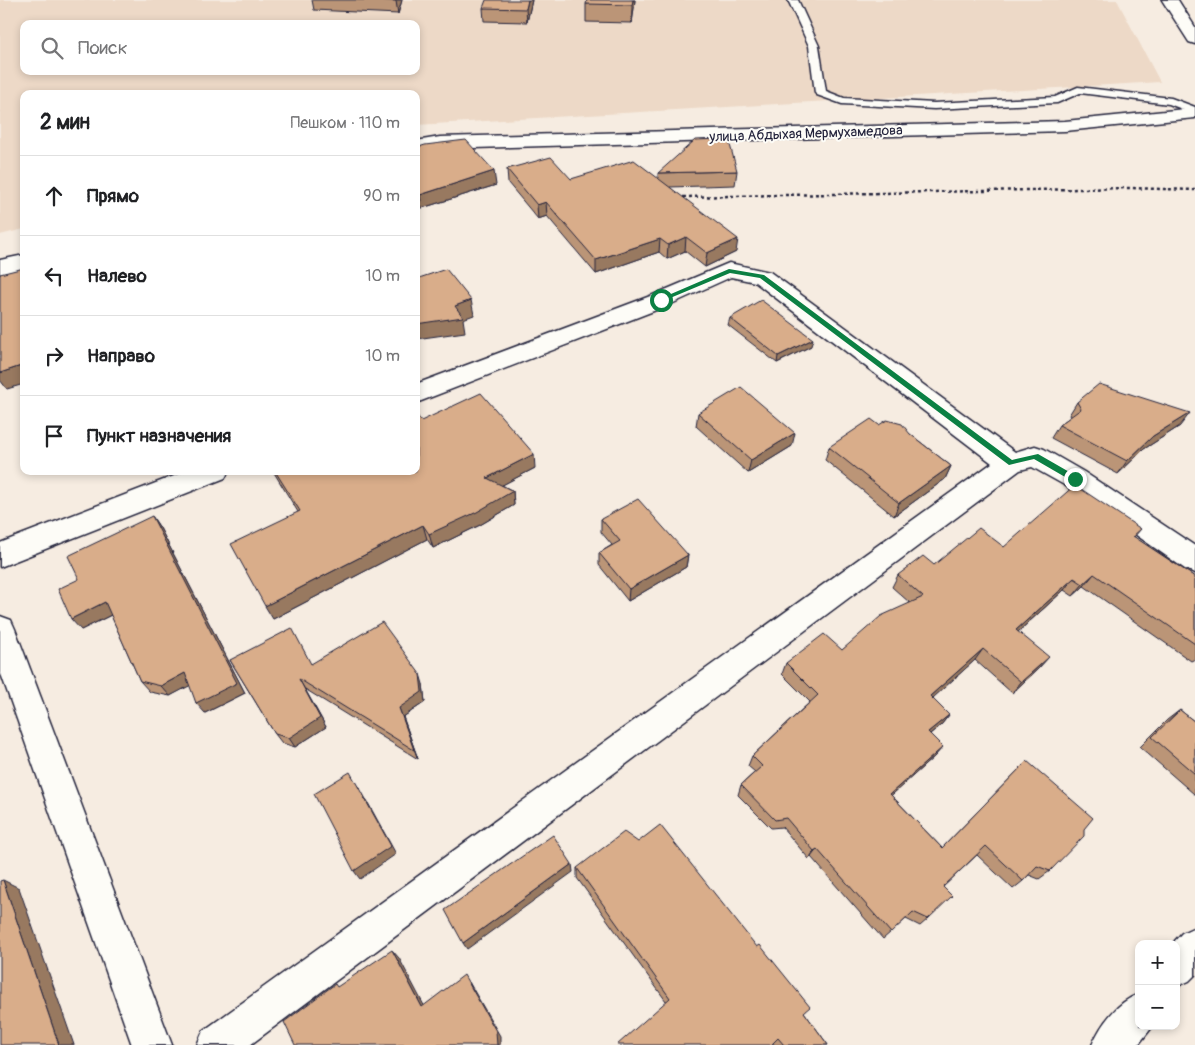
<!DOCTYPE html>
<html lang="ru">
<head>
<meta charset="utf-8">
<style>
	:root { --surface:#fff; --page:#f6f6f6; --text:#202124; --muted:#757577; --line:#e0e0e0 }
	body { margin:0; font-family:Pangolin,sans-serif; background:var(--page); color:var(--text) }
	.controls { position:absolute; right:15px; bottom:15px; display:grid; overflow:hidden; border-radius:10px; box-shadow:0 2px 8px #0003 }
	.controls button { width:45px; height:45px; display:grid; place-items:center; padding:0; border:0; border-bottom:1px solid var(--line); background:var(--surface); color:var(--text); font:25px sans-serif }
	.stop { position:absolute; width:15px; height:15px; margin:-11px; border:4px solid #0b8043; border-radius:50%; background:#fff }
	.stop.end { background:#0b8043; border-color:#fff; box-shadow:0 1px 5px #0008 }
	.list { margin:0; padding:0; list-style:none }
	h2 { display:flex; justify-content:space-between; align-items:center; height:65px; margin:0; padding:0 20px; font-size:21px }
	h2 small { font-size:16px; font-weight:400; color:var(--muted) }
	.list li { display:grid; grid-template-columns:32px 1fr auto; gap:15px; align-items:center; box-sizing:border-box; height:80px; padding:0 20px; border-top:1px solid var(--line) }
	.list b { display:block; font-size:19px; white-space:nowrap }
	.list em { font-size:16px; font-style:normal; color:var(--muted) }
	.icon { flex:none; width:28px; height:28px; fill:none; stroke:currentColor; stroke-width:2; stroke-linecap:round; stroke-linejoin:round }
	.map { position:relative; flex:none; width:1195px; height:1045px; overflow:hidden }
	.search { position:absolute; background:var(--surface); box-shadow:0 2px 8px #0003; left:20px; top:20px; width:400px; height:55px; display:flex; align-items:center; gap:12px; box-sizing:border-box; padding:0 18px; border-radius:10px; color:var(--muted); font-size:19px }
	.panel { position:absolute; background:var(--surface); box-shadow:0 2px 8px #0003; left:20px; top:90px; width:400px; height:385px; border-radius:10px }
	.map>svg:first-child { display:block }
</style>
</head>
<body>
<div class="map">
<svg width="1195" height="1045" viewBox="0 0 1195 1045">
	<rect width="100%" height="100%" fill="#f6ece1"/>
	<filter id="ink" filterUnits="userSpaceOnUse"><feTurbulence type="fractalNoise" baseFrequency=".02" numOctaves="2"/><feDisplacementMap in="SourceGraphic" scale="10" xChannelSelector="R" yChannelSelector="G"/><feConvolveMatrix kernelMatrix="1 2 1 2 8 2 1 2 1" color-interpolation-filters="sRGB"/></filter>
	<g filter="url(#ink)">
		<!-- built -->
		<path fill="#edd9c7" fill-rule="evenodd" d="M0,0H1117L1160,82L416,125V94H24V229L0,235ZM24,24H416V71H24Z"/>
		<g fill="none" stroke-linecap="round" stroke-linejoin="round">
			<!-- service casing -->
			<g stroke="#22223b" stroke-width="3">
				<path id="service" d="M788,0H798L819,46L826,91L844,98L934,103L1055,97L1078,87L1171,98L1195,107V114L1169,104L1080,93L1057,103L934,109L842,104L817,95L815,93L809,46Z"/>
			</g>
			<!-- minor casing -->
			<g stroke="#22223b" stroke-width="3">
				<g id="minor">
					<path d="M1195,108V118L1065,131L440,149L416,153V141L440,137L1065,121Z"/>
					<path d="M24,255V269L0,274V260Z"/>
					<path d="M729,263L770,272L1015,452L1035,446L1044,449L1084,472L1195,546V573L1185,569L1066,486L1032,467L1020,470L250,1045H197L203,1031L992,463L755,282L731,277L669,305L416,403V384L653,295Z"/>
					<path d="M187,471H229L225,478L0,567V543Z"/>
					<path d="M0,616L11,620L15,629L172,1045H132L0,671Z"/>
				</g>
			</g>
			<!-- tertiary casing -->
			<g stroke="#22223b" stroke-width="3">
				<g id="tertiary">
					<path d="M1195,927V975L1189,981L1176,987V944H1172L1182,933Z"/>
					<path d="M1139,994V1026H1153L1138,1045H1092C1101,1024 1117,1002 1139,994Z"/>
				</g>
			</g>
			<!-- secondary casing -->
			<g stroke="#22223b" stroke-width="3">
				<path id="secondary" d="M1162,0H1178L1195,27V44L1189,42Z"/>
			</g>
			<!-- path -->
			<path stroke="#22223b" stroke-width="2.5" stroke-dasharray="3 3" stroke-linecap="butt" d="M683,197L1129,188L1195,190"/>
			<!-- service -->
			<use href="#service" fill="#fdfcf7" fill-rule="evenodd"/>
			<!-- minor -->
			<use href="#minor" fill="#fdfcf7" fill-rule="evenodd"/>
			<!-- tertiary -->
			<use href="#tertiary" fill="#fdfcf7" fill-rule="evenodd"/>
			<!-- secondary -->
			<use href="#secondary" fill="#fdfcf7" fill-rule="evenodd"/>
		</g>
		<!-- wall -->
		<g fill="#bb9577" stroke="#22223b">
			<path d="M312,0H402L398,14L314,10Z"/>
			<path d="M532,0L527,22L484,21L483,8Z"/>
			<path d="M635,0L632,23L586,22V4Z"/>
			<path d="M416,148L496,185L422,208L416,200Z"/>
			<path d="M507,169L571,179L658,178V173L737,171L735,185L670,187L736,252L705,267L685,251L667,259L659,252L596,274L547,216L538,219L508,183Z"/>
			<path d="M730,318L811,346L777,363L728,325Z"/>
			<path d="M1077,402L1180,426L1144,449L1118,474L1051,438L1059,425L1070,417L1069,415Z"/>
			<path d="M698,413L792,446L748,473L696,426Z"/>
			<path d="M421,421L535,468L502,485L513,491L514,505L480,525L433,548L427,539L273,619L298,512L273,471H319L321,474L416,471Z"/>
			<path d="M910,434L951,466L945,479L894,516L825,460L829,447Z"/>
			<path d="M152,516L160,528L245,693L205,713L190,685L170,696L150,692L140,681L111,615L81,630L79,579Z"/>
			<path d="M601,519L688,555L686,567L628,601L599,565V553L612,545L601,532Z"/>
			<path d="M1141,529L1134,537L1195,577V659L1191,661L1084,586L1073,596L1064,590L1018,632L1039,668L1012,693L975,660L932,698L949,715L941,725L930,734L935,756L891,795L942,848L1027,761L1050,871L1039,879L1029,875L1023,881L1013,889L977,855L943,887L928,919L920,926L906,919L883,939L811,857L809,859L782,827L771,828L738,795L741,785L755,772L748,766L752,756L810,702L782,674L786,663L842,650L910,603L892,587L898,575L1004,547Z"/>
			<path d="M230,660L311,664L423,684L425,702L403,717L418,759L305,689L326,727L295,747L282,743L275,734Z"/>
			<path d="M1180,710L1195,722V794H1194L1140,747L1167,720Z"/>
			<path d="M577,868L804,1012L828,1045H774L773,1043L666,1001L577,878Z"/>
		</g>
		<!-- shaded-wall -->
		<g fill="#987961" stroke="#22223b">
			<path d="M396,0H402L398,14L396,1Z"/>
			<path d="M528,0H532L527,22L526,9Z"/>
			<path d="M633,0H635L632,23V5Z"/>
			<path d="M494,171L496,185L422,208L420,195Z"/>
			<path d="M546,202L547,216L538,219L537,205Z"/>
			<path d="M686,237L685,251L667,259L668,245Z"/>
			<path d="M660,239L659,252L596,274V260Z"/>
			<path d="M738,239L736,252L705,267L707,253Z"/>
			<path d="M471,300L474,315L463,319L465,332L416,339V324L455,306Z"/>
			<path d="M813,339L811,346L777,363L778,356Z"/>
			<path d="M24,365V384L7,389L0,380V373Z"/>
			<path d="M1190,413L1180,426L1144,449L1118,474L1127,461L1153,436Z"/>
			<path d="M795,433L792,446L748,473L751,460Z"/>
			<path d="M534,454L535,468L489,492L487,478Z"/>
			<path d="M951,466L945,479L894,516L899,503Z"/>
			<path d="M513,491L514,505L480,525L433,548L429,534Z"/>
			<path d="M152,516L160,528L245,693L205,713L196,703Z"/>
			<path d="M423,525L427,539L273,619L265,606Z"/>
			<path d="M688,555L686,567L628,601L629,589Z"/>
			<path d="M1094,574L1084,586L1073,596L1083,584Z"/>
			<path d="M1074,578L1064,590L1007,642L1016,630Z"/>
			<path d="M105,602L115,613L81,630L71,619Z"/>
			<path d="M983,649L975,660L923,707L930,696Z"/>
			<path d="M1049,657L1039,668L1012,693L1021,682Z"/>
			<path d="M185,673L193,684L170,696L161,686Z"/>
			<path d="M420,674L423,684L425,702L403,717L418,759L399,708Z"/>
			<path d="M299,679L326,727L295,747L289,738Z"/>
			<path d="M949,715L941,725L920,742L928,732Z"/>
			<path d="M943,747L935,756L883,803L890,794Z"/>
			<path d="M356,781L396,854L360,879L354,871Z"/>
			<path d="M817,849L811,857L809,859L814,851Z"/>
			<path d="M572,864L573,872L467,949L463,943Z"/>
			<path d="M3,880L19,888L74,1045H59Z"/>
			<path d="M392,950L399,958L428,1013L422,1007Z"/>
			<path d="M469,982L500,1036V1045H497Z"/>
		</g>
		<!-- building -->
		<g fill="#d9ad8a" stroke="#22223b">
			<path d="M369,0H396V1Z"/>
			<path d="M486,0H528L526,9L483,8Z"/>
			<path d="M587,0H633L632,5L586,4Z"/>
			<path d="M721,139L722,141H729L737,171L658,173L695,140Z"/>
			<path d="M466,140L494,171L420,195L416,190V148L425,145Z"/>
			<path d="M551,157L571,179L634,160L738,239L707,253L686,237L668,245L660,239L596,260L546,202L537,205L507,169Z"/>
			<path d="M24,268V365L0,373V274Z"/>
			<path d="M446,269L471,300L455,306L463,317L416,324V279Z"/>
			<path d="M761,300L813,339L778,356L730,318Z"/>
			<path d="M1099,384L1190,413L1153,436L1127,461L1059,425L1081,409L1077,402Z"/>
			<path d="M741,387L795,433L751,460L698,413Z"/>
			<path d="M481,393L534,454L487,478L513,491L477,512L429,534L423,525L265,606L231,544L300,511L275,471H319L321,474L328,471H416V414L421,421Z"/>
			<path d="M871,419L879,425L887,420L902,424L910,434L951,466L899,503L829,447Z"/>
			<path d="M1075,485L1141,529L1133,536L1195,577V644L1094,574L1083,584L1074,578L1016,630L1049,657L1021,682L983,649L930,696L949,715L928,732L943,747L890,794L942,848L1027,761L1093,818L1084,829V836L1050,871L1037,866L1023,881L986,846L943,887L952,896L928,919L913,912L891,933L817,849L814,851L786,818L775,820L741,785L762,766L752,756L818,695L786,663L824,634L842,650L881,616L923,597L898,575L923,556L934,565L979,528L1004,547Z"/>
			<path d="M638,499L688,555L629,589L599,553L620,541L601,519Z"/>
			<path d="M152,516L237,683L196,703L185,673L161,686L140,681L105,602L71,619L58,589L79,579L68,556Z"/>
			<path d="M382,622L420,674L422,692L399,708L414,750L299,679L320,718L289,738L275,734L230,660L292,628L311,664Z"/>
			<path d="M1180,710L1195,722V774L1152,737Z"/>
			<path d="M350,772L391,846L354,871L314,794Z"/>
			<path d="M660,825L757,947L760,945L810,1007L804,1012L828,1045H784L778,1038L771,1045H617L670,998L577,868L624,832L638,842Z"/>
			<path d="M553,835L572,864L463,943L445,910Z"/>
			<path d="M3,880L59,1045H0V881Z"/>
			<path d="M392,950L422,1007L464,975L496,1031L497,1045H295L284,1022L335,984L337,987Z"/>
		</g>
	</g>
	<!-- route -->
	<path fill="#0b8043" d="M729,269L764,275L1012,460L1038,454L1078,477V481H1072L1034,459L1009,465L760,278L730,273L663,301L657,300Z"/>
	<g text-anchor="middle" stroke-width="4" stroke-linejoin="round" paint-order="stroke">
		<!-- far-street labels -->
		<g font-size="14" fill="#22223b" stroke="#fdfcf7">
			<text transform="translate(806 133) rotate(-2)" y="5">улица Абдыхая Мермухамедова</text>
		</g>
	</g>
</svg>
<div class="controls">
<button>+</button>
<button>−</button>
</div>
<div class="stop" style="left:661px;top:300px"></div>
<div class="stop end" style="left:1075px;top:479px"></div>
<div class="search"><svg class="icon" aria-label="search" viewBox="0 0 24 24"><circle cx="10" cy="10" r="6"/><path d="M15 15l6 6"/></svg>Поиск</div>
<section class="panel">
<h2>2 мин<small>Пешком · 110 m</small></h2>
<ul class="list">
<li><svg class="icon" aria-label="ahead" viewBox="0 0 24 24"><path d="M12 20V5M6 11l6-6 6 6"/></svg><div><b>Прямо</b></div><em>90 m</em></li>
<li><svg class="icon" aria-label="left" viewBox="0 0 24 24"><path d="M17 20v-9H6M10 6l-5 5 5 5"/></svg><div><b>Налево</b></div><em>10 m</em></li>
<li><svg class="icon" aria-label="right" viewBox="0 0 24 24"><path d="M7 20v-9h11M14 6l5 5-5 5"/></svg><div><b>Направо</b></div><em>10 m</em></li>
<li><svg class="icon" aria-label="arrive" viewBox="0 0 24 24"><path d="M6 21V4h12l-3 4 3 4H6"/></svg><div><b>Пункт назначения</b></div></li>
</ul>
</section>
</div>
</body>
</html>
